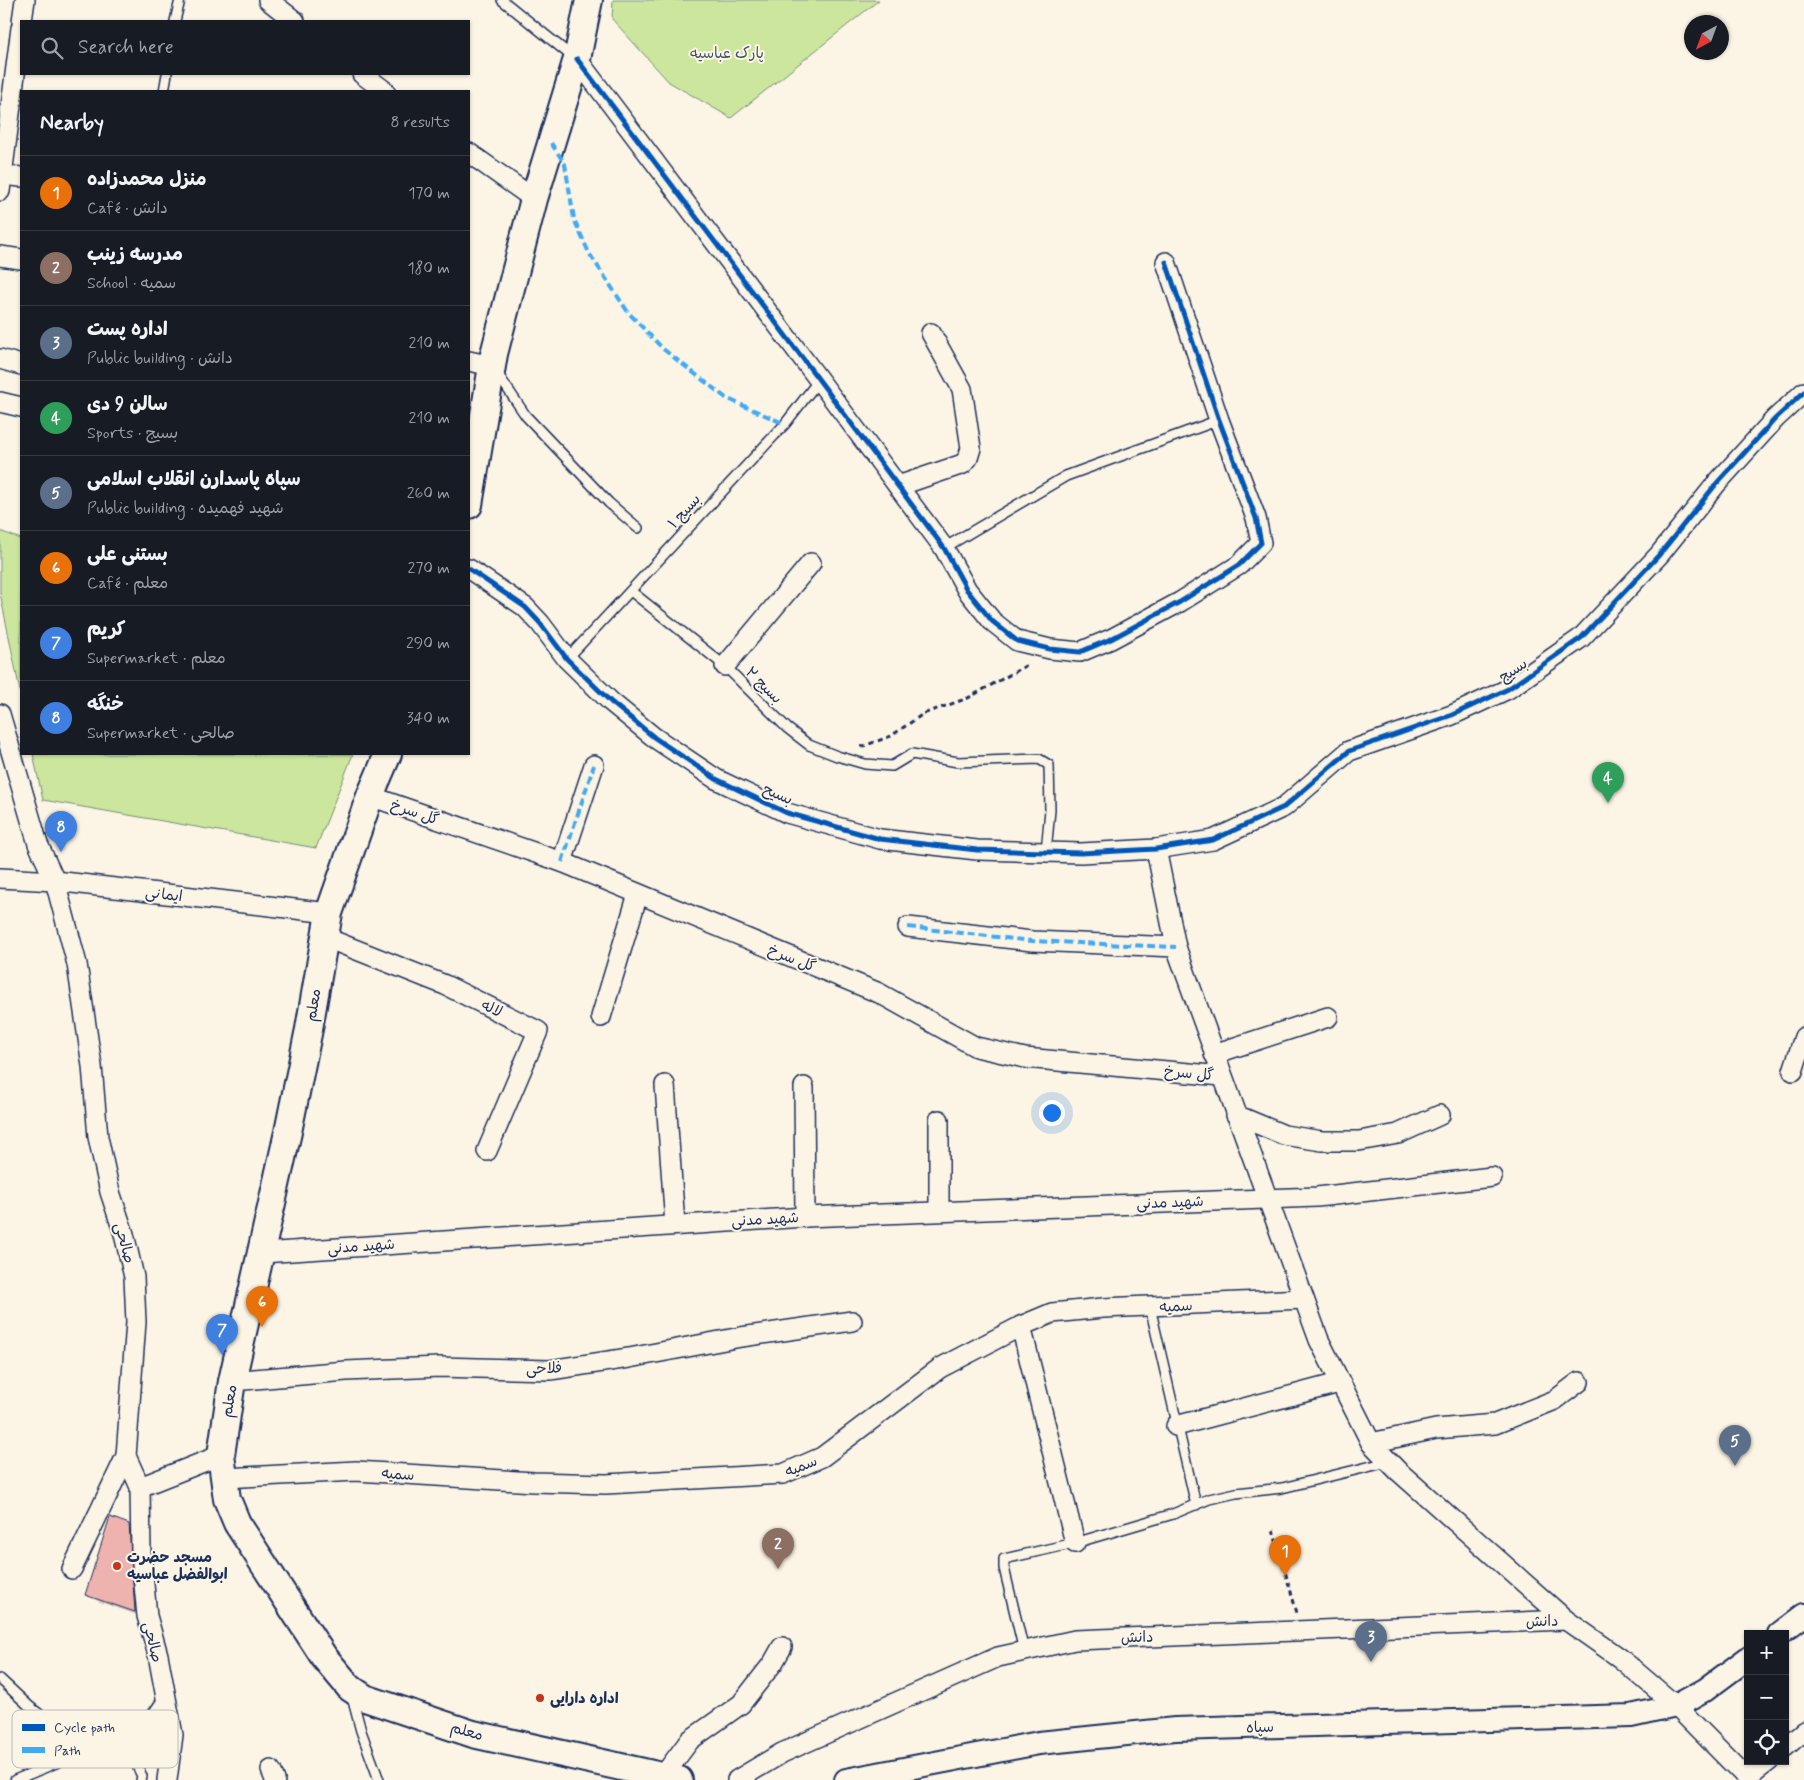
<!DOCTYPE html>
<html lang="en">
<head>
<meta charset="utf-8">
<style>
	:root { --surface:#171b24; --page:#242831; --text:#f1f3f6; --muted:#9ea1a6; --line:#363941; --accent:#c8321e }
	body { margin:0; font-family:Mynerve,"Playpen Sans Arabic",sans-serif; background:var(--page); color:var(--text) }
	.controls { position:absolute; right:15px; bottom:15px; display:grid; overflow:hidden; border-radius:0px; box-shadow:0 1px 4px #0004 }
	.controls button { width:45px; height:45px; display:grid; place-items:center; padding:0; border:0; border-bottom:1px solid var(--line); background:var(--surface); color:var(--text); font:25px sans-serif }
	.compass { position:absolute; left:1684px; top:15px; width:45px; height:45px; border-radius:50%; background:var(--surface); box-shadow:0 1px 4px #0004; rotate:221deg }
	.you { position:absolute; left:1051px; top:1112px; width:18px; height:18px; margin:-12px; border:4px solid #fff; border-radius:50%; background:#1a73e8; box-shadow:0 0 0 8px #1a73e833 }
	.badge { display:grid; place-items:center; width:32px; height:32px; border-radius:50%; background:var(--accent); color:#fff; font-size:16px; font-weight:700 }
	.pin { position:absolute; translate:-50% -41px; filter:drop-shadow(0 1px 2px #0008) }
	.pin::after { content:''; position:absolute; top:26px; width:18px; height:15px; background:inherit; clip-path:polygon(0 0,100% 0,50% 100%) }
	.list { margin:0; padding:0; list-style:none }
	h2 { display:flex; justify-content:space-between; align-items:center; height:65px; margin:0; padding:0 20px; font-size:21px }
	h2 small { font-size:16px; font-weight:400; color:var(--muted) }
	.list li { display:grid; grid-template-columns:32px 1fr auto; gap:15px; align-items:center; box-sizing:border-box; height:75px; padding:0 20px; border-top:1px solid var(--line) }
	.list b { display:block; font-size:19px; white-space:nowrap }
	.list p { margin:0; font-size:16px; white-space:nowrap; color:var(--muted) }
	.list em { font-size:16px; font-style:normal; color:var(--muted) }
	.icon { flex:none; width:28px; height:28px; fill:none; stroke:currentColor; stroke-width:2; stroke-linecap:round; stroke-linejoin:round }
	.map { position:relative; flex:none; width:1804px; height:1780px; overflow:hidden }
	.search { position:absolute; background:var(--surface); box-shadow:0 1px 4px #0004; left:20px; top:20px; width:450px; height:55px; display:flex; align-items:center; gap:12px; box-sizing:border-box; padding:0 18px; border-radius:0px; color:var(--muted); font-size:19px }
	.panel { position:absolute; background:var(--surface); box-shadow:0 1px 4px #0004; left:20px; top:90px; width:450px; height:665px; border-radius:0px }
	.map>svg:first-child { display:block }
</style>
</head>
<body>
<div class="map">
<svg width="1804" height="1780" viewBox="0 0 1804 1780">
	<rect width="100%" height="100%" fill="#fcf5e5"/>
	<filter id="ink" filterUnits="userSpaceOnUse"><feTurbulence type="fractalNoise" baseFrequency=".02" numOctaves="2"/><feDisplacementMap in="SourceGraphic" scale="10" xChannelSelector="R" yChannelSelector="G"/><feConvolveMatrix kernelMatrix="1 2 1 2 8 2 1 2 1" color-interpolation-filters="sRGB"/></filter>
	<g filter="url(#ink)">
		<!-- green -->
		<g fill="#cce79d" stroke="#748b7e">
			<path d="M613,0H879L731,118L669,82L612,19Z"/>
			<path d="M0,531L21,539V696L0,593Z"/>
			<path d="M33,754H353L316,848L43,800Z"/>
		</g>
		<!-- shadow -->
		<path fill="#0003" d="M129,1525L143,1533L149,1619L100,1602L86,1594Z"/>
		<!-- building -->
		<path fill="#efb3af" stroke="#1b2f5e" d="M110,1517L129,1524L135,1612L85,1595Z"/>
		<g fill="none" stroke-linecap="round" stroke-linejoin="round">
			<!-- service casing -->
			<g stroke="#1b2f5e" stroke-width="12">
				<g id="service">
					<path d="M502,0L574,58"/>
					<path d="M175,21L180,0"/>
					<path d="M164,91L167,74"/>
					<path d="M497,373L526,416L609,503L638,528"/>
					<path d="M944,548L1066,476L1219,420"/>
					<path d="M632,592L725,666L787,728L809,745L837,756L865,764L892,766L912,754L958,762L1039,759L1049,765L1050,810L1046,852"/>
					<path d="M567,659L785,424L819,380"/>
					<path d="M1150,1307L1196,1505"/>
					<path d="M1024,1651L1004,1568V1559L1075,1543L1173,1514L1209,1499L1236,1493L1282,1488L1388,1462"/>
					<path d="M0,1679L29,1706L63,1732L80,1753"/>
					<path d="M352,1697L361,1731L379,1780"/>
					<path d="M15,1780L80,1753L125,1742"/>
					<path d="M141,1780L142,1776L125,1742L147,1722L165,1696"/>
				</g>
			</g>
			<!-- minor casing -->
			<g stroke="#1b2f5e" stroke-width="22">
				<g id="minor">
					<path d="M268,0L295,21"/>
					<path d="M22,21L25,0"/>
					<path d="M577,59L819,380L944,548L967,590L992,621L1017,641L1050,649L1080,652L1111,639L1180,602L1239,565L1261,543L1256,518L1219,420L1166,262"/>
					<path d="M362,74L385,91"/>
					<path d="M469,153L534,199"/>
					<path d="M2,175L21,177"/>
					<path d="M0,191L21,28"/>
					<path d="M0,256L21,259"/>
					<path d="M0,359L21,365"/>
					<path d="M469,361L492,366"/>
					<path d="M0,402L21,407"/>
					<path d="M898,486L963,464L968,458L971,448L962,389L931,333"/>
					<path d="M469,569L525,607L540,623L567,659L611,702L655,738L716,779L787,813L880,839L977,850L1081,853L1156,849L1213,840L1284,807L1349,751L1452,715L1508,689L1581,638L1659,555L1717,483L1775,419L1804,392"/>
					<path d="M725,666L811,563"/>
					<path d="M0,714L38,844L55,881L77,964L92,1066L98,1137L110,1192L124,1234L134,1277L136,1322L126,1456L140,1487L141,1553L147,1616L158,1655L173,1735L167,1780"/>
					<path d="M370,796L562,862L879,993L976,1047L1025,1058L1222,1076"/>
					<path d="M1156,849L1176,947L1319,1340L1371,1443L1397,1470L1566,1620L1620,1658L1676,1706L1749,1780"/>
					<path d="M562,862L594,765"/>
					<path d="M0,878L55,881L329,913"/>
					<path d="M908,927L1032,941L1176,947"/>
					<path d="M324,937L445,985L538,1031L487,1151"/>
					<path d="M601,1017L638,894"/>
					<path d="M1214,1054L1328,1017"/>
					<path d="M1793,1071L1804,1037"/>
					<path d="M665,1085L675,1225"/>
					<path d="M804,1087L805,1217"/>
					<path d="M1236,1115L1284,1135L1322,1141H1359L1398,1134L1440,1115"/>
					<path d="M939,1120V1210"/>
					<path d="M262,1253L805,1217L1317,1197L1492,1177"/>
					<path d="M1021,1326L1075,1543"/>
					<path d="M232,1381L346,1371L439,1367L550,1370L629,1358L741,1337L852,1321"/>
					<path d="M1176,1426L1339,1383"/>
					<path d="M1371,1443L1436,1429L1495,1424L1555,1400L1579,1382"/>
					<path d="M225,1478L356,1471L534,1482L606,1484L783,1474L822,1457L940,1368L1021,1326L1052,1313L1103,1308L1304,1299"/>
					<path d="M140,1487L221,1455"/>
					<path d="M72,1569L126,1456"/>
					<path d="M1785,1747L1804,1731"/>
					<path d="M271,1770L275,1780"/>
					<path d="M663,1776L690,1740L741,1704L773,1663L782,1647"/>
					<path d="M1747,1778L1769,1761"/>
					<path d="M737,1780L782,1753L998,1657L1075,1640L1566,1620"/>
				</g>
			</g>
			<!-- tertiary casing -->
			<g stroke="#1b2f5e" stroke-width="26">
				<g id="tertiary">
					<path d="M1779,1634L1804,1615"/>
					<path d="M846,1780L1039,1743L1175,1729L1631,1716L1676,1706L1705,1690L1748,1658"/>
				</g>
			</g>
			<!-- secondary casing -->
			<g stroke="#1b2f5e" stroke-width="30">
				<g id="secondary">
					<path d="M469,505L494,354L534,199L577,59L589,0"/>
					<path d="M388,754L370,796L329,913L309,1029L288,1132L232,1381L221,1455L227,1499L237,1523L324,1657L350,1688L365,1698L473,1734L679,1780"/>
				</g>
			</g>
			<!-- path -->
			<g stroke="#1b2f5e" stroke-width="3" stroke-dasharray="5 4" stroke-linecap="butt">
				<path d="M861,747L891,736L923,714L968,698L1029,664"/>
				<path d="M1273,1530L1297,1613"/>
			</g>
			<!-- service -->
			<use href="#service" stroke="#fcf5e5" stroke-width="9"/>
			<!-- minor -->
			<use href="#minor" stroke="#fcf5e5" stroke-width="19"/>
			<!-- tertiary -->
			<use href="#tertiary" stroke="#fcf5e5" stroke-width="22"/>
			<!-- secondary -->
			<use href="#secondary" stroke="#fcf5e5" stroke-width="26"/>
			<!-- quiet -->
			<g stroke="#3fa9f5" stroke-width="4" stroke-dasharray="8 4" stroke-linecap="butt">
				<path d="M551,143L565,164L574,219L589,253L628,312L663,349L726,398L785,424"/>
				<path d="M562,862L594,765"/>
				<path d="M908,927L1032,941L1176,947"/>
			</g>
			<!-- cycleway casing -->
			<g stroke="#fcf5e5" stroke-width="8">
				<g id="cycleway">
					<path d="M577,59L819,380L944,548L967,590L992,621L1017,641L1050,649L1080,652L1111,639L1180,602L1239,565L1261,543L1256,518L1219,420L1166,262"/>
					<path d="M469,569L525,607L540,623L567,659L611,702L655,738L716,779L787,813L880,839L977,850L1081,853L1156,849L1213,840L1284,807L1349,751L1452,715L1508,689L1581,638L1659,555L1717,483L1775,419L1804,392"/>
				</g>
			</g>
			<!-- cycleway -->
			<use href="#cycleway" stroke="#0057b8" stroke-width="5"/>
		</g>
	</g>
	<!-- markers -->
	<g fill="#c8321e" stroke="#fcf5e5" stroke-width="2">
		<circle cx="117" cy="1566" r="5"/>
		<circle cx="540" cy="1698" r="5"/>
	</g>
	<g text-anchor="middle" stroke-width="4" stroke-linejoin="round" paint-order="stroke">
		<!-- park labels -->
		<g font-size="15" fill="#3e546b" stroke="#fcf5e5">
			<text x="727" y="58">پارک عباسیه</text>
		</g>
		<!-- street labels -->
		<g font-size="15" fill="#1b2f5e" stroke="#fcf5e5">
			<text transform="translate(684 511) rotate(-48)" y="5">بسیج ۱</text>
			<text transform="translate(1513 670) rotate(-33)" y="5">بسیج</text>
			<text transform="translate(764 685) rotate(45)" y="5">بسیج ۲</text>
			<text transform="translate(778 794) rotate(24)" y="5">بسیح</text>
			<text transform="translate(415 812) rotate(19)" y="5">گل سرخ</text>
			<text transform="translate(164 894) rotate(7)" y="5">ایمانی</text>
			<text transform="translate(792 958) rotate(22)" y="5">گل سرخ</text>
			<text transform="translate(313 1005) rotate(-81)" y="5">معلم</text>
			<text transform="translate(492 1008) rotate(26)" y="5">لاله</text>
			<text transform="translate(1189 1073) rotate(5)" y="5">گل سرخ</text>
			<text transform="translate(1170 1202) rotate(-2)" y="5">شهید مدنی</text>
			<text transform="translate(765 1219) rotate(-3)" y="5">شهید مدنی</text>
			<text transform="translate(125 1243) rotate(75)" y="5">صالحی</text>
			<text transform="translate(361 1246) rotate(-4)" y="5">شهید مدنی</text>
			<text transform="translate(1176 1306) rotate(-3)" y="5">سمیه</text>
			<text transform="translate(544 1368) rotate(-2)" y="5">فلاحی</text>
			<text transform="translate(229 1401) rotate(-80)" y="5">معلم</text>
			<text transform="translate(801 1466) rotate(-22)" y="5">سمیه</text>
			<text transform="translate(398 1474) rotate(4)" y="5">سمیه</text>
			<text transform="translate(1542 1621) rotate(-2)" y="5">دانش</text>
			<text transform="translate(1137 1637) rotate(-2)" y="5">دانش</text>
			<text transform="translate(153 1642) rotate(76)" y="5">صالحی</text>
			<text transform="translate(1260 1727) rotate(-2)" y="5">سپاه</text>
			<text transform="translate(467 1731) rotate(16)" y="5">معلم</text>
		</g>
		<!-- poi labels -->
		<g font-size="15" font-weight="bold" fill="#1b2f5e" stroke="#fcf5e5" text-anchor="start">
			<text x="127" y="1562">مسجد حضرت<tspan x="127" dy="17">ابوالفضل عباسیه</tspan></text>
			<text x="550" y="1703">اداره دارایی</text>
		</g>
	</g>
	<!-- legend -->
	<rect x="12" y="1710" width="166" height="58" rx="8" fill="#fcf5e5" stroke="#b8babc" stroke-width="1"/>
	<rect x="22" y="1724" width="23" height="7" fill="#0057b8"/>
	<rect x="22" y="1747" width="23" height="6" fill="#3fa9f5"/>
	<g font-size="14" fill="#1b2f5e">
		<text x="54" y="1732">Cycle path</text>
		<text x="54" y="1755">Path</text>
	</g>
</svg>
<div class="controls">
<button>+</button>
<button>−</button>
<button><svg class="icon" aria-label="locate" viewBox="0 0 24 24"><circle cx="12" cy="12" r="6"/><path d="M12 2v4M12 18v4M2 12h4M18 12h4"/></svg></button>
</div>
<svg class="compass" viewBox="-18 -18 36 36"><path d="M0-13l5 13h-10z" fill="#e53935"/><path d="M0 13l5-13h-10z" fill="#9ea1a6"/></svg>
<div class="you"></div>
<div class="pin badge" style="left:1285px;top:1576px;background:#e8710a">1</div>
<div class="pin badge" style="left:778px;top:1569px;background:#8d6e63">2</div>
<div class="pin badge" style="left:1371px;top:1662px;background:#5c6f8a">3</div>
<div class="pin badge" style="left:1608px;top:803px;background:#2e9e5b">4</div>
<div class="pin badge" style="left:1735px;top:1466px;background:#5c6f8a">5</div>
<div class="pin badge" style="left:262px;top:1327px;background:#e8710a">6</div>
<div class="pin badge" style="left:222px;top:1355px;background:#3f7fe0">7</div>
<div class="pin badge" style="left:61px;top:852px;background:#3f7fe0">8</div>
<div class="search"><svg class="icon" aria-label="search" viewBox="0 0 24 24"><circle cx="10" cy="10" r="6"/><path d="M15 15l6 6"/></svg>Search here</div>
<section class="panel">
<h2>Nearby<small>8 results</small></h2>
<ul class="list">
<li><span class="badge" style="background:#e8710a">1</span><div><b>منزل محمدزاده</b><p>Café · دانش</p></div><em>170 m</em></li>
<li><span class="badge" style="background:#8d6e63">2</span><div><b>مدرسه زینب</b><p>School · سمیه</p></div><em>180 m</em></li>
<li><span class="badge" style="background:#5c6f8a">3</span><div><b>اداره پست</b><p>Public building · دانش</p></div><em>210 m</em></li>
<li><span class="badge" style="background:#2e9e5b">4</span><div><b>سالن 9 دی</b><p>Sports · بسیج</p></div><em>210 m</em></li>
<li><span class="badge" style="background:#5c6f8a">5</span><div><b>سپاه پاسدارن انقلاب اسلامی</b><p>Public building · شهید فهمیده</p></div><em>260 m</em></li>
<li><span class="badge" style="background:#e8710a">6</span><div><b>بستنی علی</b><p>Café · معلم</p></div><em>270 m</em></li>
<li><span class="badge" style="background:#3f7fe0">7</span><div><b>کریم</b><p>Supermarket · معلم</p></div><em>290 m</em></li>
<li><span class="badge" style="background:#3f7fe0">8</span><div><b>خنگه</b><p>Supermarket · صالحی</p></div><em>340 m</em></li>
</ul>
</section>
</div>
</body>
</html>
